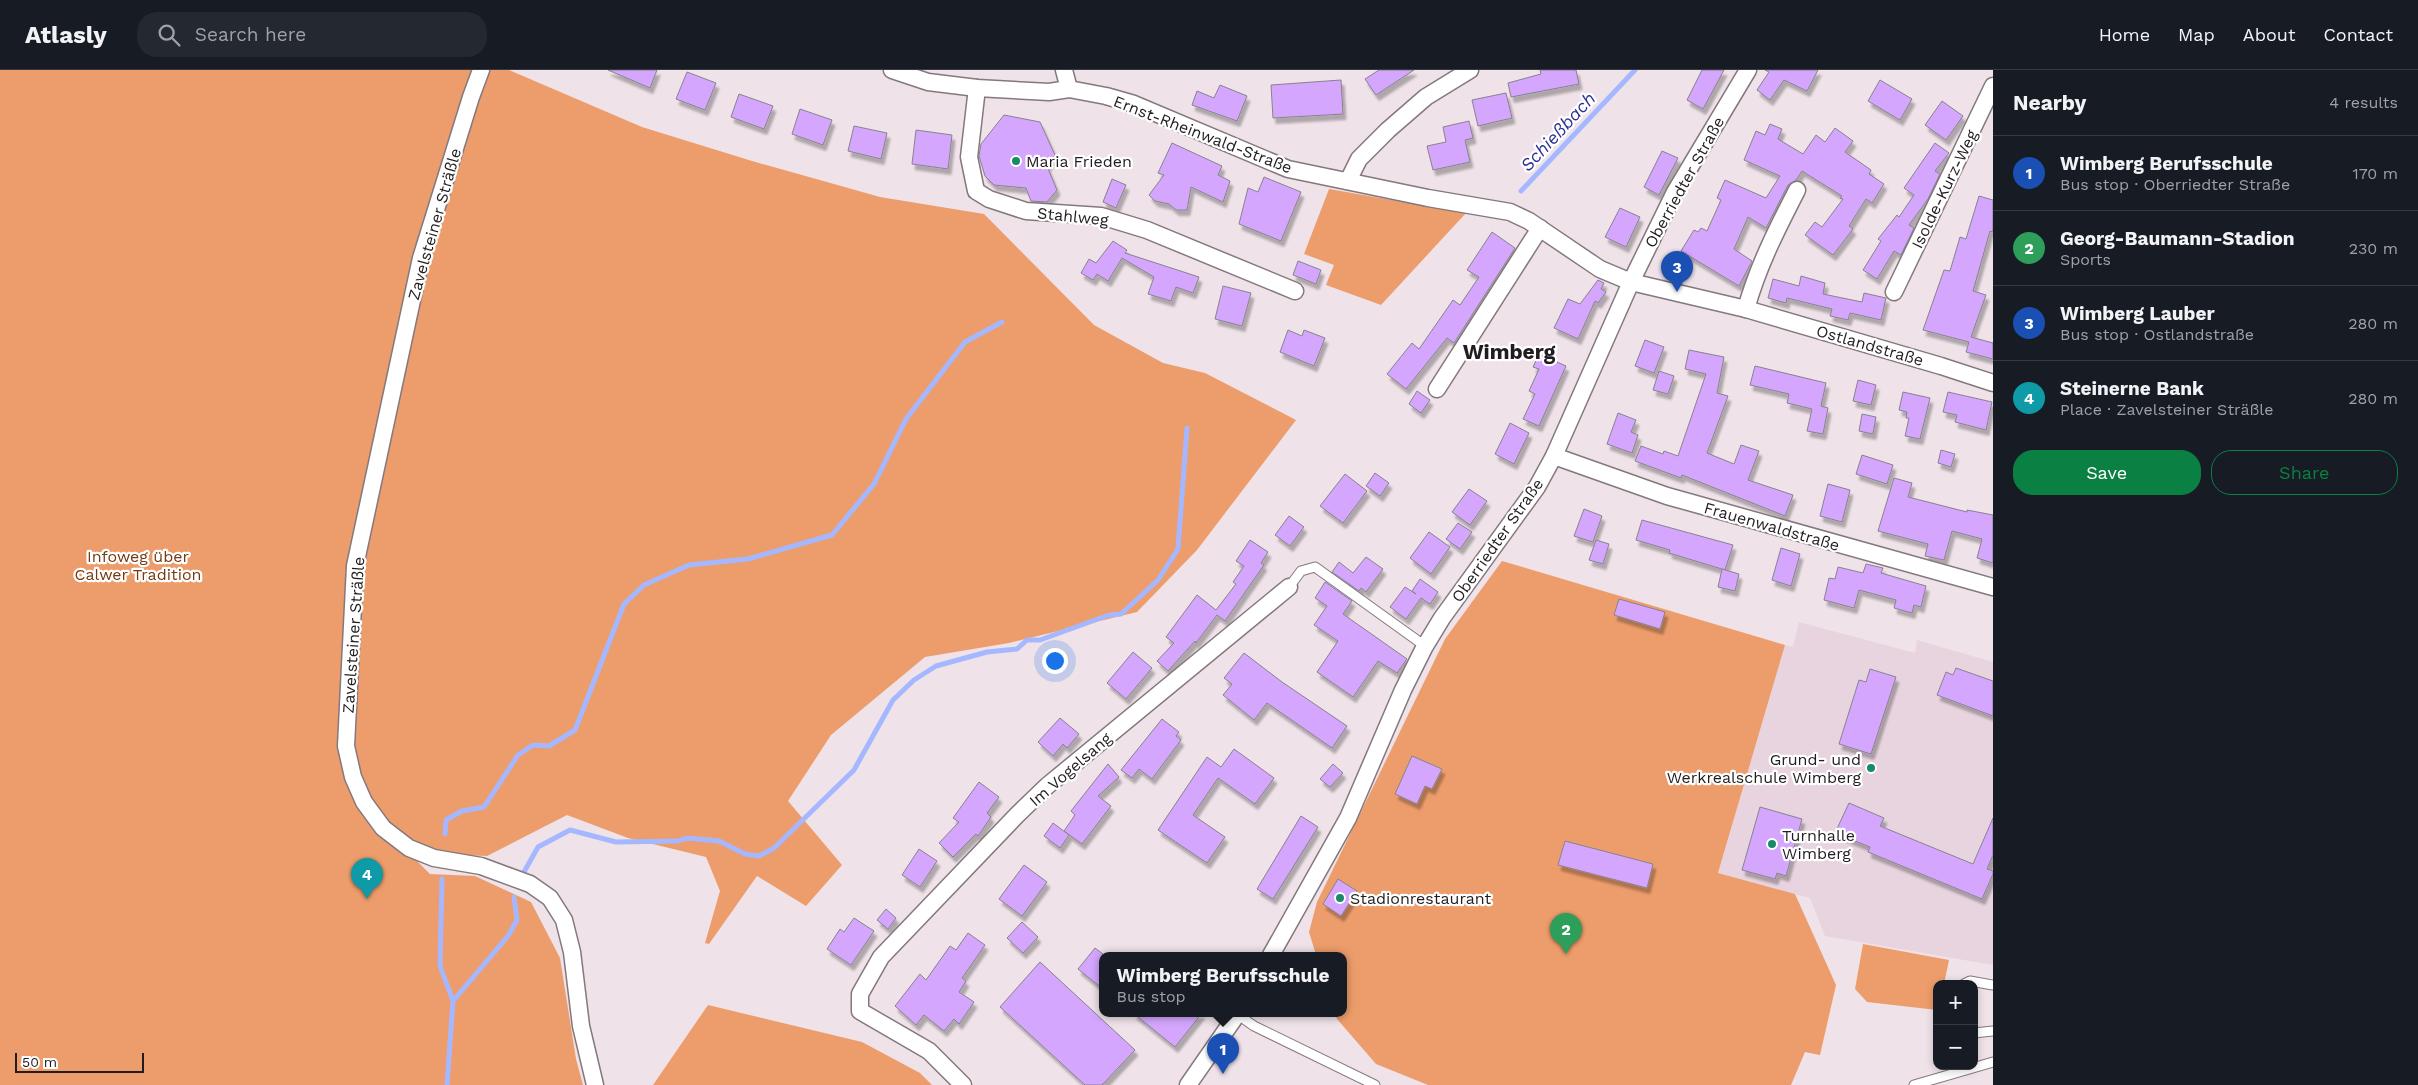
<!DOCTYPE html>
<html lang="en">
<head>
<meta charset="utf-8">
<style>
	:root { --surface:#171b24; --page:#242831; --text:#f1f3f6; --muted:#9ea1a6; --line:#363941; --accent:#0b8043 }
	body { margin:0; font-family:"Work Sans",sans-serif; background:var(--page); color:var(--text) }
	.controls { position:absolute; right:15px; bottom:15px; display:grid; overflow:hidden; border-radius:10px; box-shadow:0 2px 8px #0003 }
	.controls button { width:45px; height:45px; display:grid; place-items:center; padding:0; border:0; border-bottom:1px solid var(--line); background:var(--surface); color:var(--text); font:25px sans-serif }
	.scale { position:absolute; left:15px; bottom:12px; width:129px; box-sizing:border-box; padding-left:5px; border:2px solid #211c1f; border-top:0; font-size:14px; line-height:18px; white-space:nowrap; color:#211c1f; -webkit-text-stroke:4px #fff; paint-order:stroke }
	.you { position:absolute; left:1054px; top:590px; width:18px; height:18px; margin:-12px; border:4px solid #fff; border-radius:50%; background:#1a73e8; box-shadow:0 0 0 8px #1a73e833 }
	.badge { display:grid; place-items:center; width:32px; height:32px; border-radius:50%; background:var(--accent); color:#fff; font-size:16px; font-weight:700 }
	.pin { position:absolute; translate:-50% -41px; filter:drop-shadow(0 1px 2px #0008) }
	.pin::after { content:''; position:absolute; top:26px; width:18px; height:15px; background:inherit; clip-path:polygon(0 0,100% 0,50% 100%) }
	.popup { position:absolute; left:1099px; top:882px; width:248px; height:65px; box-sizing:border-box; display:grid; place-content:center; border-radius:10px; background:var(--surface); filter:drop-shadow(0 1px 4px #0005); font-size:16px; white-space:nowrap; color:var(--muted) }
	.popup b { font-size:19px; color:var(--text) }
	.popup::after { content:''; position:absolute; left:50%; top:100%; margin-left:-10px; border:10px solid transparent; border-top-color:var(--surface) }
	.list { margin:0; padding:0; list-style:none }
	h2 { display:flex; justify-content:space-between; align-items:center; height:65px; margin:0; padding:0 20px; font-size:21px }
	h2 small { font-size:16px; font-weight:400; color:var(--muted) }
	.list li { display:grid; grid-template-columns:32px 1fr auto; gap:15px; align-items:center; box-sizing:border-box; height:75px; padding:0 20px; border-top:1px solid var(--line) }
	.list b { display:block; font-size:19px; white-space:nowrap }
	.list p { margin:0; font-size:16px; white-space:nowrap; color:var(--muted) }
	.list em { font-size:16px; font-style:normal; color:var(--muted) }
	.actions { display:flex; gap:10px; padding:15px 20px }
	.actions a { flex:1; padding:11px 0; border:1px solid var(--accent); border-radius:20px; text-align:center; font-size:18px; color:var(--accent) }
	.actions .main { background:var(--accent); color:#fff }
	.icon { flex:none; width:28px; height:28px; fill:none; stroke:currentColor; stroke-width:2; stroke-linecap:round; stroke-linejoin:round }
	.map { position:relative; flex:none; width:1993px; height:1015px; overflow:hidden }
	header { display:flex; align-items:center; gap:30px; box-sizing:border-box; height:70px; padding:0 25px; background:var(--surface); border-bottom:1px solid var(--line) }
	header strong { font-size:24px }
	nav { display:flex; gap:28px; margin-inline-start:auto; font-size:18px }
	.search { width:350px; height:45px; background:var(--page); display:flex; align-items:center; gap:12px; box-sizing:border-box; padding:0 18px; border-radius:20px; color:var(--muted); font-size:19px }
	main { display:flex }
	aside { flex:1; background:var(--surface) }
	.map>svg:first-child { display:block }
</style>
</head>
<body>
<header>
<strong>Atlasly</strong>
<div class="search"><svg class="icon" aria-label="search" viewBox="0 0 24 24"><circle cx="10" cy="10" r="6"/><path d="M15 15l6 6"/></svg>Search here</div>
<nav><a>Home</a><a>Map</a><a>About</a><a>Contact</a></nav>
</header>
<main>
<div class="map">
<svg width="1993" height="1015" viewBox="0 0 1993 1015">
	<defs>
		<filter id="shadow"><feDropShadow dx="3" dy="5.5" stdDeviation="1" flood-color="#0004"/></filter>
	</defs>
	<rect width="100%" height="100%" fill="#efe2e9"/>
	<!-- built -->
	<path fill="#e8d4df" d="M1799,552L1915,583L1917,570L1993,592V895L1825,866L1810,828L1718,804L1785,575L1793,577Z"/>
	<!-- green -->
	<g fill="#ed9d6b">
		<path d="M0,0H473L456,96L490,0H509L642,57L752,91L880,127L984,144L1094,255L1163,293L1205,303L1296,350L1197,480L1137,542L1009,573L925,587L831,665L788,731L842,795L806,836L757,806L709,874L705,873L720,821L706,787L628,768L567,745L487,786L409,783L430,804L475,806L531,832L560,888L576,989L583,1015H0Z"/>
		<path d="M1329,119L1466,143L1381,235L1326,215L1334,195L1304,184Z"/>
		<path d="M1502,491L1785,575L1718,803L1795,824L1836,915L1820,985L1805,982L1791,1015H1428L1376,994L1337,949L1335,943H1343V885H1316L1309,862L1317,832L1445,569Z"/>
		<path d="M1863,874L1949,890L1944,914H1937V940L1867,932L1855,919Z"/>
		<path d="M708,935L862,972L920,1003L932,1015H653Z"/>
	</g>
	<g fill="none" stroke-linecap="round" stroke-linejoin="round">
		<!-- stream -->
		<g stroke="#a5b8ff" stroke-width="5">
			<path d="M1521,121L1635,0"/>
			<path d="M445,764L446,750L462,741L484,737L518,685L533,675L549,676L575,660L624,534L644,515L689,495L748,489L832,465L874,414L906,349L965,272L1002,252"/>
			<path d="M524,802L538,777L570,760L616,772L678,771L687,768L719,771L745,784L759,786L774,778L854,700L893,630L914,610L936,596L987,582L1017,579L1027,570H1040L1109,545L1121,544L1158,510L1178,479L1187,358"/>
			<path d="M442,809L440,896L453,931L447,1015"/>
			<path d="M453,931L508,866L517,850L514,827"/>
		</g>
	</g>
	<!-- building -->
	<g fill="#d4a6fe" stroke="#87828c" filter="url(#shadow)">
		<path d="M608,0H657L650,18Z"/>
		<path d="M1379,0H1414L1376,25L1365,9Z"/>
		<path d="M1540,0H1576L1579,14L1511,27L1508,13L1541,4Z"/>
		<path d="M1702,0H1724L1703,39L1687,30Z"/>
		<path d="M1765,0H1818L1807,21L1784,10L1770,30L1757,20L1769,2Z"/>
		<path d="M687,2L716,13L705,40L676,29Z"/>
		<path d="M1341,10L1343,44L1273,48L1271,15Z"/>
		<path d="M1880,10L1912,29L1900,50L1868,31Z"/>
		<path d="M1220,15L1247,26L1237,51L1192,35L1197,21L1214,28Z"/>
		<path d="M1506,23L1512,48L1478,56L1472,30Z"/>
		<path d="M739,24L773,36L764,59L731,47Z"/>
		<path d="M1942,31L1963,46L1946,70L1925,55Z"/>
		<path d="M800,39L832,50L823,75L792,64Z"/>
		<path d="M1004,45L1040,52L1055,85L1047,96L1057,120L1047,132L1031,131L1026,118L994,115L985,106L979,86L981,74Z"/>
		<path d="M1469,51L1473,68L1465,70L1470,92L1433,100L1427,76L1446,72L1443,57Z"/>
		<path d="M1770,54L1782,59L1778,69L1803,84L1816,65L1825,72L1835,58L1853,71L1845,82L1871,100L1869,104L1884,114L1872,133L1866,129L1849,156L1853,159L1833,185L1805,165L1815,152L1822,157L1843,129L1840,128L1842,126L1802,101L1796,110L1788,115L1766,158L1748,147L1734,179L1752,191L1739,216L1681,181L1694,160L1698,162L1701,158L1707,161L1721,130L1717,128L1725,110L1766,128L1780,106L1744,90L1756,61L1765,65Z"/>
		<path d="M854,56L887,63L881,89L848,81Z"/>
		<path d="M916,60L952,65L948,99L912,94Z"/>
		<path d="M1172,73L1222,96L1218,105L1230,111L1223,132L1191,117L1187,140H1176L1169,134L1155,131L1149,125L1164,105L1158,103Z"/>
		<path d="M1935,73L1949,83L1935,101L1940,104L1928,129L1909,155L1914,158L1901,185L1894,181L1877,209L1863,200L1881,171L1878,169L1897,145L1899,147L1914,125L1904,118Z"/>
		<path d="M1662,81L1678,88L1659,125L1644,117Z"/>
		<path d="M1264,107L1301,122L1281,171L1239,154L1248,118L1258,122Z"/>
		<path d="M1112,109L1126,115L1116,138L1103,132Z"/>
		<path d="M1979,126L1993,130V162L1990,161L1973,221L1986,225L1971,267L1993,273V289L1966,282L1969,272L1923,260L1944,200L1950,201L1960,167L1966,169Z"/>
		<path d="M1620,138L1640,147L1626,177L1605,167Z"/>
		<path d="M1492,162L1515,178L1454,273L1447,268L1406,319L1387,304L1412,273L1419,279L1453,230L1460,235L1479,207L1467,200Z"/>
		<path d="M1113,171L1127,180L1125,183L1199,207L1193,223L1176,217L1171,231L1148,224L1154,207L1122,188L1108,211L1097,204L1093,210L1081,203L1089,189L1096,193Z"/>
		<path d="M1298,191L1321,200L1316,214L1293,205Z"/>
		<path d="M1801,206L1825,213L1823,224L1862,232L1864,223L1886,228L1881,250L1850,243L1848,250L1830,246L1832,239L1787,228L1786,233L1768,228L1773,209L1799,216Z"/>
		<path d="M1598,210L1604,213L1601,219L1606,222L1598,233L1595,231L1578,269L1554,258L1568,229L1580,234Z"/>
		<path d="M1223,216L1251,223L1242,256L1215,249Z"/>
		<path d="M1288,260L1302,266L1304,260L1325,268L1314,296L1280,282Z"/>
		<path d="M1645,270L1664,277L1654,303L1635,296Z"/>
		<path d="M1689,280L1724,287L1717,323L1728,326L1707,383L1734,394L1741,375L1759,381L1748,410L1793,425L1785,446L1682,405L1681,408L1635,391L1641,376L1663,384L1664,381L1678,386L1706,304L1685,299Z"/>
		<path d="M1539,284L1566,296L1539,356L1523,349L1535,324L1529,321L1539,299L1533,297Z"/>
		<path d="M1755,296L1826,313L1821,336L1828,338L1823,364L1807,361L1812,339L1787,333L1789,324L1750,315Z"/>
		<path d="M1659,301L1674,306L1668,324L1653,320Z"/>
		<path d="M1858,310L1876,315L1871,335L1853,331Z"/>
		<path d="M1417,321L1430,330L1421,343L1409,334Z"/>
		<path d="M1903,322L1930,328L1920,369L1905,366L1909,348H1906L1907,342L1899,340Z"/>
		<path d="M1948,322L1992,332L1986,360L1955,352L1957,345L1943,342Z"/>
		<path d="M1618,343L1636,350L1631,362L1638,365L1632,383L1607,374Z"/>
		<path d="M1862,344L1876,347L1873,364L1859,361Z"/>
		<path d="M1510,353L1529,363L1514,394L1495,384Z"/>
		<path d="M1941,380L1955,384L1951,397L1938,393Z"/>
		<path d="M1862,385L1893,395L1887,414L1856,404Z"/>
		<path d="M1375,403L1389,413L1380,426L1366,416Z"/>
		<path d="M1345,404L1367,421L1343,453L1320,436Z"/>
		<path d="M1894,408L1912,413L1908,427L1967,442V440L1993,445V493L1977,488L1982,469L1952,461L1944,490L1925,486L1928,474L1878,461Z"/>
		<path d="M1828,414L1850,420L1842,452L1820,446Z"/>
		<path d="M1469,419L1487,431L1470,455L1452,442Z"/>
		<path d="M1584,439L1602,446L1593,472L1574,466Z"/>
		<path d="M1289,446L1304,457L1290,476L1275,465Z"/>
		<path d="M1642,450L1733,475L1725,500L1669,483L1670,480L1636,470Z"/>
		<path d="M1458,453L1472,462L1460,479L1446,469Z"/>
		<path d="M1429,462L1450,477L1431,504L1410,488Z"/>
		<path d="M1250,470L1268,482L1261,493L1264,495L1225,551L1217,545L1196,573L1195,571L1168,601L1157,591L1174,573L1166,567L1197,525L1216,540L1236,514L1233,512L1244,496L1236,491Z"/>
		<path d="M1596,470L1609,474L1603,494L1589,490Z"/>
		<path d="M1781,478L1800,484L1791,516L1772,510Z"/>
		<path d="M1366,487L1383,499L1366,522L1361,518L1359,521L1332,502L1339,492L1353,503Z"/>
		<path d="M1866,494L1883,498L1881,503L1926,516L1921,537L1914,535L1912,543L1894,538L1896,530L1859,520L1854,538L1824,530L1829,508L1835,509L1838,497L1863,503Z"/>
		<path d="M1722,499L1739,504L1735,521L1718,517Z"/>
		<path d="M1420,509L1438,522L1430,534L1421,528L1406,549L1390,537L1405,517L1416,524L1412,521Z"/>
		<path d="M1325,512L1352,531L1343,544L1407,589L1397,603L1378,591L1353,627L1317,602L1338,571L1314,555L1327,536L1315,528Z"/>
		<path d="M1619,529L1665,542L1660,559L1614,545Z"/>
		<path d="M1133,582L1152,598L1126,629L1107,613Z"/>
		<path d="M1244,583L1282,612L1347,656L1332,678L1267,633L1254,650L1223,625L1232,614L1224,608Z"/>
		<path d="M1956,598L1993,611V646L1937,625L1946,602L1953,605Z"/>
		<path d="M1870,599L1896,607L1871,684L1839,674L1859,610L1866,612Z"/>
		<path d="M1060,648L1079,664L1067,678L1063,674L1053,686L1038,672Z"/>
		<path d="M1162,649L1179,662L1176,666L1181,670L1152,709L1139,699L1132,708L1121,700Z"/>
		<path d="M1234,679L1274,708L1255,734L1218,708L1193,745L1225,767L1207,793L1158,760L1207,687L1221,697Z"/>
		<path d="M1412,686L1442,699L1432,719L1425,716L1417,734L1395,724Z"/>
		<path d="M1108,694L1119,707L1098,726L1111,736L1082,774L1064,761L1075,745L1071,741Z"/>
		<path d="M1333,694L1343,703L1330,717L1320,709Z"/>
		<path d="M979,712L999,727L987,743L991,747L978,766L976,764L953,787L939,773L959,752L953,748Z"/>
		<path d="M1849,733L1884,748L1880,756L1973,794L1993,748V785L1987,799L1993,801V804L1982,829L1868,782L1870,777L1835,763Z"/>
		<path d="M1760,737L1802,749L1786,806L1777,803L1775,809L1742,800Z"/>
		<path d="M1301,746L1318,757L1273,829L1257,819Z"/>
		<path d="M1053,753L1069,765L1060,778L1044,766Z"/>
		<path d="M1565,771L1653,794L1647,818L1558,795Z"/>
		<path d="M919,779L937,791L920,817L902,805Z"/>
		<path d="M1024,795L1047,812L1022,846L999,829Z"/>
		<path d="M1338,809L1357,821L1341,846L1323,834Z"/>
		<path d="M886,839L896,848L888,859L877,850Z"/>
		<path d="M854,848L874,861L851,895L827,879L840,859L844,862Z"/>
		<path d="M1022,852L1038,867L1023,883L1007,868Z"/>
		<path d="M968,863L985,875L962,908L966,911L959,922L974,932L959,954L954,949L944,961L924,945L916,955L895,936L920,904L926,910L950,876L956,880Z"/>
		<path d="M1095,878L1103,884V919L1078,899Z"/>
		<path d="M1040,892L1135,980L1102,1015H1085L1000,937Z"/>
		<path d="M1133,943H1202L1175,977Z"/>
	</g>
	<g fill="none" stroke-linecap="round" stroke-linejoin="round">
		<!-- service casing -->
		<g stroke="#83787e" stroke-width="11">
			<g id="service">
				<path d="M1289,517L1301,501L1315,497L1425,576"/>
				<path d="M1964,914L1970,911L1993,915"/>
				<path d="M1237,944L1254,956L1375,1015"/>
				<path d="M1974,963L1993,961"/>
				<path d="M1914,1015L1993,992"/>
			</g>
		</g>
		<!-- minor casing -->
		<g stroke="#83787e" stroke-width="19">
			<g id="minor">
				<path d="M481,0L471,27L421,188L355,496L346,676L353,707L364,732L383,758L409,778L434,788L481,796L530,814L550,828L564,850L572,882L581,956L595,1015"/>
				<path d="M892,0L928,12L977,18L1049,22L1069,19L1106,26L1134,34L1288,99L1428,128L1510,142L1529,151L1600,199L1631,212L1746,239L1941,296L1993,313"/>
				<path d="M1064,0L1069,19"/>
				<path d="M977,18L969,87L976,121L989,129L1026,141L1101,146L1147,160L1295,221"/>
				<path d="M1348,111L1359,89L1388,60L1426,27L1470,0"/>
				<path d="M1894,222L1993,16"/>
				<path d="M1746,239C1758,196 1777,159 1797,120"/>
				<path d="M1437,319L1540,158"/>
				<path d="M1554,386L1667,426L1993,517"/>
				<path d="M1271,885L1348,748L1403,620L1425,576L1442,548L1537,417L1554,386L1631,212L1675,122L1748,0"/>
				<path d="M963,1015L929,981L860,941V924L881,887L1017,745L1047,716L1289,517"/>
				<path d="M1188,1015L1238,943"/>
			</g>
		</g>
		<!-- service -->
		<use href="#service" stroke="#fff" stroke-width="9"/>
		<!-- minor -->
		<use href="#minor" stroke="#fff" stroke-width="16"/>
	</g>
	<!-- markers -->
	<g fill="#188969" stroke="#fff" stroke-width="2">
		<circle cx="1016" cy="91" r="5"/>
		<circle cx="1871" cy="698" r="5"/>
		<circle cx="1772" cy="774" r="5"/>
		<circle cx="1340" cy="828" r="5"/>
	</g>
	<g text-anchor="middle" stroke-width="4.5" stroke-linejoin="round" paint-order="stroke">
		<!-- street labels -->
		<g font-size="16" fill="#211c1f" stroke="#fff">
			<text transform="translate(1203 64) rotate(21)" y="6">Ernst-Rheinwald-Straße</text>
			<text transform="translate(1684 112) rotate(-61)" y="6">Oberriedter Straße</text>
			<text transform="translate(1944 119) rotate(-64)" y="6">Isolde-Kurz-Weg</text>
			<text transform="translate(1073 146) rotate(6)" y="6">Stahlweg</text>
			<text transform="translate(434 154) rotate(-74)" y="6">Zavelsteiner Sträßle</text>
			<text transform="translate(1870 275) rotate(16)" y="6">Ostlandstraße</text>
			<text transform="translate(1772 456) rotate(16)" y="6">Frauenwaldstraße</text>
			<text transform="translate(1497 470) rotate(-55)" y="6">Oberriedter Straße</text>
			<text transform="translate(353 565) rotate(-86)" y="6">Zavelsteiner Sträßle</text>
			<text transform="translate(1070 699) rotate(-41)" y="6">Im Vogelsang</text>
		</g>
		<!-- poi labels -->
		<g font-size="16" fill="#211c1f" stroke="#fff" text-anchor="start">
			<text x="1026" y="97">Maria Frieden</text>
			<text x="1861" y="695" text-anchor="end">Grund- und<tspan x="1861" dy="18">Werkrealschule Wimberg</tspan></text>
			<text x="1782" y="771">Turnhalle<tspan x="1782" dy="18">Wimberg</tspan></text>
			<text x="1350" y="834">Stadionrestaurant</text>
		</g>
		<!-- park labels -->
		<g font-size="16" fill="#743b10" stroke="#fff">
			<text x="138" y="492">Infoweg über<tspan x="138" dy="18">Calwer Tradition</tspan></text>
		</g>
		<!-- water labels -->
		<g font-size="18" font-style="italic" fill="#2b3396" stroke="#fff">
			<text transform="translate(1558 62) rotate(-47)" y="6">Schießbach</text>
		</g>
		<!-- district labels -->
		<g font-size="21" font-weight="bold" fill="#211c1f" stroke="#fff">
			<text x="1509" y="289">Wimberg</text>
		</g>
	</g>
</svg>
<div class="controls">
<button>+</button>
<button>−</button>
</div>
<div class="scale">50 m</div>
<div class="you"></div>
<div class="pin badge" style="left:1223px;top:1004px;background:#1a4fb4">1</div>
<div class="popup"><b>Wimberg Berufsschule</b>Bus stop</div>
<div class="pin badge" style="left:1566px;top:884px;background:#2e9e5b">2</div>
<div class="pin badge" style="left:1677px;top:222px;background:#1a4fb4">3</div>
<div class="pin badge" style="left:367px;top:829px;background:#0f9aa8">4</div>
</div>
<aside>
<h2>Nearby<small>4 results</small></h2>
<ul class="list">
<li><span class="badge" style="background:#1a4fb4">1</span><div><b>Wimberg Berufsschule</b><p>Bus stop · Oberriedter Straße</p></div><em>170 m</em></li>
<li><span class="badge" style="background:#2e9e5b">2</span><div><b>Georg-Baumann-Stadion</b><p>Sports</p></div><em>230 m</em></li>
<li><span class="badge" style="background:#1a4fb4">3</span><div><b>Wimberg Lauber</b><p>Bus stop · Ostlandstraße</p></div><em>280 m</em></li>
<li><span class="badge" style="background:#0f9aa8">4</span><div><b>Steinerne Bank</b><p>Place · Zavelsteiner Sträßle</p></div><em>280 m</em></li>
</ul>
<div class="actions"><a class="main">Save</a><a>Share</a></div>
</aside>
</main>
</body>
</html>
